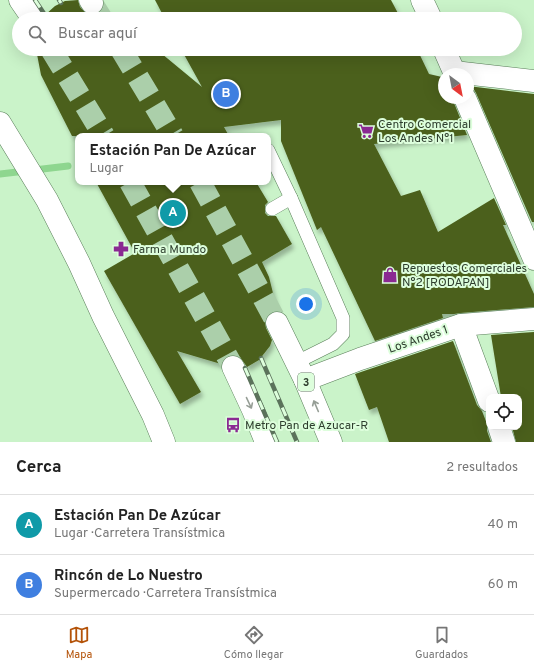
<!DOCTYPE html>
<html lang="es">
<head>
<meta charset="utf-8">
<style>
	:root { --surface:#fff; --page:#f6f6f6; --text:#222; --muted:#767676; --line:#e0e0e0; --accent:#b45309 }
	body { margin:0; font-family:Overpass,sans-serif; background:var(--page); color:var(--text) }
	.controls { position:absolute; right:12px; bottom:12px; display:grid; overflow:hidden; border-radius:8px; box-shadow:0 4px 16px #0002 }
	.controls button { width:36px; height:36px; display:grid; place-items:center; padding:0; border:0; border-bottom:1px solid var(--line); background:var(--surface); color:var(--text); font:20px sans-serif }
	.compass { position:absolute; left:438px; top:68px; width:36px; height:36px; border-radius:50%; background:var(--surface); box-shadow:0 4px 16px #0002; rotate:148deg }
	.you { position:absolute; left:306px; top:304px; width:14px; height:14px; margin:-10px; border:3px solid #fff; border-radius:50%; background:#1a73e8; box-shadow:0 0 0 6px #1a73e833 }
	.badge { display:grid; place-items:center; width:26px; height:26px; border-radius:50%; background:var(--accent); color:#fff; font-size:13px; font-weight:700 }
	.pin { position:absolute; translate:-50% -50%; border:2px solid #fff; box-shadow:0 1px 4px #0006 }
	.popup { position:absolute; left:75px; top:133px; width:196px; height:52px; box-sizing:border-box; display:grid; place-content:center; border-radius:8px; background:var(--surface); filter:drop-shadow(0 1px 3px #0005); font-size:13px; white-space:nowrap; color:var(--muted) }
	.popup b { font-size:15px; color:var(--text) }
	.popup::after { content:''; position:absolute; left:50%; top:100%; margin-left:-8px; border:8px solid transparent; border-top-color:var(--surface) }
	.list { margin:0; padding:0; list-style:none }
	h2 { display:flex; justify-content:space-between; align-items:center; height:52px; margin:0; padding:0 16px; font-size:17px }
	h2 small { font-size:13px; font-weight:400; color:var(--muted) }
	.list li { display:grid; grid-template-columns:26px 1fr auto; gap:12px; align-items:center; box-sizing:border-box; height:60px; padding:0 16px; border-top:1px solid var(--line) }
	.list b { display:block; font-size:15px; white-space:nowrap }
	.list p { margin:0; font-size:13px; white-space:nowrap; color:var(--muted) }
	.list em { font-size:13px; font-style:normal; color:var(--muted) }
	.icon { flex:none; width:22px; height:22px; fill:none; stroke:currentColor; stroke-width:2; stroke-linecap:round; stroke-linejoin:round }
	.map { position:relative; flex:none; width:534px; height:442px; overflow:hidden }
	.search { position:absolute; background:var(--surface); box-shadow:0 4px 16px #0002; left:12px; right:12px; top:12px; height:44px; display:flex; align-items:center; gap:10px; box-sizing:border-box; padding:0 14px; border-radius:22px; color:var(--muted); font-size:15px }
	.sheet { height:172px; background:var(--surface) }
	nav { display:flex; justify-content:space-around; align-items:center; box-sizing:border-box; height:56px; border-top:1px solid var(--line); background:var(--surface); font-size:11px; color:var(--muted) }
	nav a { display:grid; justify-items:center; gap:2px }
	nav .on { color:var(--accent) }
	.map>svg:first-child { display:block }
</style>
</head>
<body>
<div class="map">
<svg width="534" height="442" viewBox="0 0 534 442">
	<defs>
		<filter id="shadow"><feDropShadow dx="2.5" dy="4.5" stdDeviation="2" flood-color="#0004"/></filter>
	</defs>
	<rect width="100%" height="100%" fill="#caf3c9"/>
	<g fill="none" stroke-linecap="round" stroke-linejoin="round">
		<!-- stream -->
		<path stroke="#8ed68f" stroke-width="7" d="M0,174L68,166"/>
	</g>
	<!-- building -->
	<g fill="#4b601b" filter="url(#shadow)">
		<path d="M78,0L80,7L87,14L93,15L99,14L103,8L119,19H45V15L55,6L65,1Z"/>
		<path d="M155,0H391L401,19H165Z"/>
		<path d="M36,49H156L202,87L181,49H417L429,74L442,77L444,80V98H453L454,103L467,135L374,144L401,196L420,190L438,232L494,198L506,225H503L534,294V307L460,313L454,314H442L443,318L375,341L321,227L317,230L281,141V120L224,127L229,136H72L41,75Z"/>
		<path d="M468,86L534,94V222H532L476,93L473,88Z"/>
		<path d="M96,182H256L268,202L265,205V213L268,216H276L292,244L262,262L269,277L275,301L276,311L271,312L266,316L265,323L266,328L272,340L270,346L259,360L247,367L240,357L234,355L227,356L223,360L221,364L177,351L201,392L180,404L104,271L135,253Z"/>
		<path d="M534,332V442H516L512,427H519V397H501L491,335Z"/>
		<path d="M453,341L477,405L482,411L487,424V431L491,442H389L377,407L369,410L355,374Z"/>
	</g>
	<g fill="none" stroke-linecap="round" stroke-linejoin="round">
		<!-- primary-tunnel -->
		<g stroke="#abcfaa" stroke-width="22" stroke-dasharray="22 11" stroke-linecap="butt">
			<path d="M92,3L102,19"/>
			<path d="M51,49L104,136"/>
			<path d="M121,49L173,136"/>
			<path d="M130,182L233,367"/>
			<path d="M200,182L277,323"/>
		</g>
		<!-- service casing -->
		<g stroke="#5a7f5a" stroke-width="14">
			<g id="service">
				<path d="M268,150L291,198L343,318V334L333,344L297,362"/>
				<path d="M272,209L291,198"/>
			</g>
		</g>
		<!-- minor casing -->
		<g stroke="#5a7f5a" stroke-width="23">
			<g id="minor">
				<path d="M0,123L47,200L79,263L103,316L153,415L164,442"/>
				<path d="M461,325L489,401"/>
				<path d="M499,427L504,442"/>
			</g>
		</g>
		<!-- tertiary casing -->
		<g stroke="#5a7f5a" stroke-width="23">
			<g id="tertiary">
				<path d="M422,0L431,19"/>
				<path d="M444,49L455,74"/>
				<path d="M454,72L534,81"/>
				<path d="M465,98L534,259"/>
				<path d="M305,380L360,359L461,325L534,319"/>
			</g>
		</g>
		<!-- primary casing -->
		<g stroke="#5a7f5a" stroke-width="23">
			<g id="primary">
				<path d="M20,0L33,19"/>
				<path d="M90,0L92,3"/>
				<path d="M277,323L305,380L331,442"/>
				<path d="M233,367L253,410L266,442"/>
			</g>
		</g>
		<!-- service -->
		<use href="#service" stroke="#fff" stroke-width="13"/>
		<!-- minor -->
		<use href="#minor" stroke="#fff" stroke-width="22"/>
		<!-- tertiary -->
		<use href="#tertiary" stroke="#fff" stroke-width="22"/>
		<!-- primary -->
		<use href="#primary" stroke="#fff" stroke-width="22"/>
		<!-- rail casing -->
		<g stroke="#5b725b" stroke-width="4.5">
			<g id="rail">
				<path d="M35,0L45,15"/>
				<path d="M59,0L61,3"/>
				<path d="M261,358L297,442"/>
				<path d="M245,368L277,442"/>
			</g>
		</g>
		<!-- rail -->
		<use href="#rail" stroke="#ddfedc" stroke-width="3" stroke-dasharray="9" stroke-linecap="butt"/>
	</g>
	<!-- one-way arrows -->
	<defs><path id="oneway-shaft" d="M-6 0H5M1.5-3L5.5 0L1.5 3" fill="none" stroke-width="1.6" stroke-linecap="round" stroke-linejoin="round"/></defs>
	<g stroke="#969e96">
		<use href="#oneway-shaft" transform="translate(249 403) rotate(65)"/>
		<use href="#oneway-shaft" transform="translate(316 406) rotate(-113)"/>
	</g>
	<!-- icons -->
	<defs>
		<g id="supermarket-bare" transform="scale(1.2)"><path d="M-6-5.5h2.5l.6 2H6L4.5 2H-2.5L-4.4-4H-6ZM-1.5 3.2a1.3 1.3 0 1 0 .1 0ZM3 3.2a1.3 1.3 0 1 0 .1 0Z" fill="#8a2992" stroke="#ddfedc" stroke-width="2.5" paint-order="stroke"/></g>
		<g id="pharmacy-bare" transform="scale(1.2)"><path d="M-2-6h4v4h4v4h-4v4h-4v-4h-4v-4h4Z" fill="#8a2992" stroke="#ddfedc" stroke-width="2.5" paint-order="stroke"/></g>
		<g id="shop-bare" transform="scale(1.2)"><path d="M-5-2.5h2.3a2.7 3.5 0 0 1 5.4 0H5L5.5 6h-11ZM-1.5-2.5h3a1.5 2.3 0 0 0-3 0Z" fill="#8a2992" stroke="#ddfedc" stroke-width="2.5" paint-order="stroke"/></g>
		<g id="bus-bare" transform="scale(1.2)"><path d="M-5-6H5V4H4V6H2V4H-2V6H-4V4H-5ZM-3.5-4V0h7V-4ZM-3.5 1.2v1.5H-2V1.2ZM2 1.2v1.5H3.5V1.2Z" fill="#8a2992" stroke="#ddfedc" stroke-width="2.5" paint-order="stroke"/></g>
	</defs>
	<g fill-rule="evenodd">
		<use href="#supermarket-bare" x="366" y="131"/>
		<use href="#pharmacy-bare" x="121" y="249"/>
		<use href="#shop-bare" x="390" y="275"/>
		<use href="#bus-bare" x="233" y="425"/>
	</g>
	<g text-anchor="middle" stroke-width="4" stroke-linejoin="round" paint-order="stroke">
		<!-- shield labels -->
		<rect fill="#ddfedc" stroke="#627862" stroke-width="1" x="298" y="373" width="16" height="18" rx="3"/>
		<g font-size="11" font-weight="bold" fill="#2e3e2e">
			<text x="306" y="386">3</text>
		</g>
		<!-- poi labels -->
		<g font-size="12" fill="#2e3e2e" stroke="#ddfedc" text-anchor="start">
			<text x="378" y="128">Centro Comercial<tspan x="378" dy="14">Los Andes N°1</tspan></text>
			<text x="133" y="253">Farma Mundo</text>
			<text x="402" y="272">Repuestos Comerciales<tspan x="402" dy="14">N°2 [RODAPAN]</tspan></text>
			<text x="245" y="429">Metro Pan de Azucar-R</text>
		</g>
		<!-- street labels -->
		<g font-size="12" fill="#2e3e2e" stroke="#ddfedc">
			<text transform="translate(418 339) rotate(-19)" y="4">Los Andes 1</text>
		</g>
	</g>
</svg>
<div class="controls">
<button><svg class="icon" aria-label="locate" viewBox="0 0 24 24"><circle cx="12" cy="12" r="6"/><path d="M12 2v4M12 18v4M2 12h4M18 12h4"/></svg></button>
</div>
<svg class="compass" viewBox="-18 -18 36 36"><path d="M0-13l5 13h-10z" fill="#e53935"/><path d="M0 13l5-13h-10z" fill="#767676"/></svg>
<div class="you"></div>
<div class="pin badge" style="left:173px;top:213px;background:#0f9aa8">A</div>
<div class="popup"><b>Estación Pan De Azúcar</b>Lugar</div>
<div class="pin badge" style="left:226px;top:94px;background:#3f7fe0">B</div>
<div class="search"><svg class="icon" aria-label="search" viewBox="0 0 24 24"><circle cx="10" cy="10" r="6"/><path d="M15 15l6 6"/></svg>Buscar aquí</div>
</div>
<section class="sheet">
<h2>Cerca<small>2 resultados</small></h2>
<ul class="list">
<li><span class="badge" style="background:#0f9aa8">A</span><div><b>Estación Pan De Azúcar</b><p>Lugar · Carretera Transístmica</p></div><em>40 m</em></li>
<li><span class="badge" style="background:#3f7fe0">B</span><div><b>Rincón de Lo Nuestro</b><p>Supermercado · Carretera Transístmica</p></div><em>60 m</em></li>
</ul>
</section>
<nav>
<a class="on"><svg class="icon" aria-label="map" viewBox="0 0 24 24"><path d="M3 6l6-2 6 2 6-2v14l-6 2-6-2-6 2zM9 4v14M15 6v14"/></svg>Mapa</a>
<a><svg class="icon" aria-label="directions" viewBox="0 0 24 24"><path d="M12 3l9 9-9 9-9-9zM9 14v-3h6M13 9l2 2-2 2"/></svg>Cómo llegar</a>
<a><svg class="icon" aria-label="saved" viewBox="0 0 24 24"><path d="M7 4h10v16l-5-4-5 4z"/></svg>Guardados</a>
</nav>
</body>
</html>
